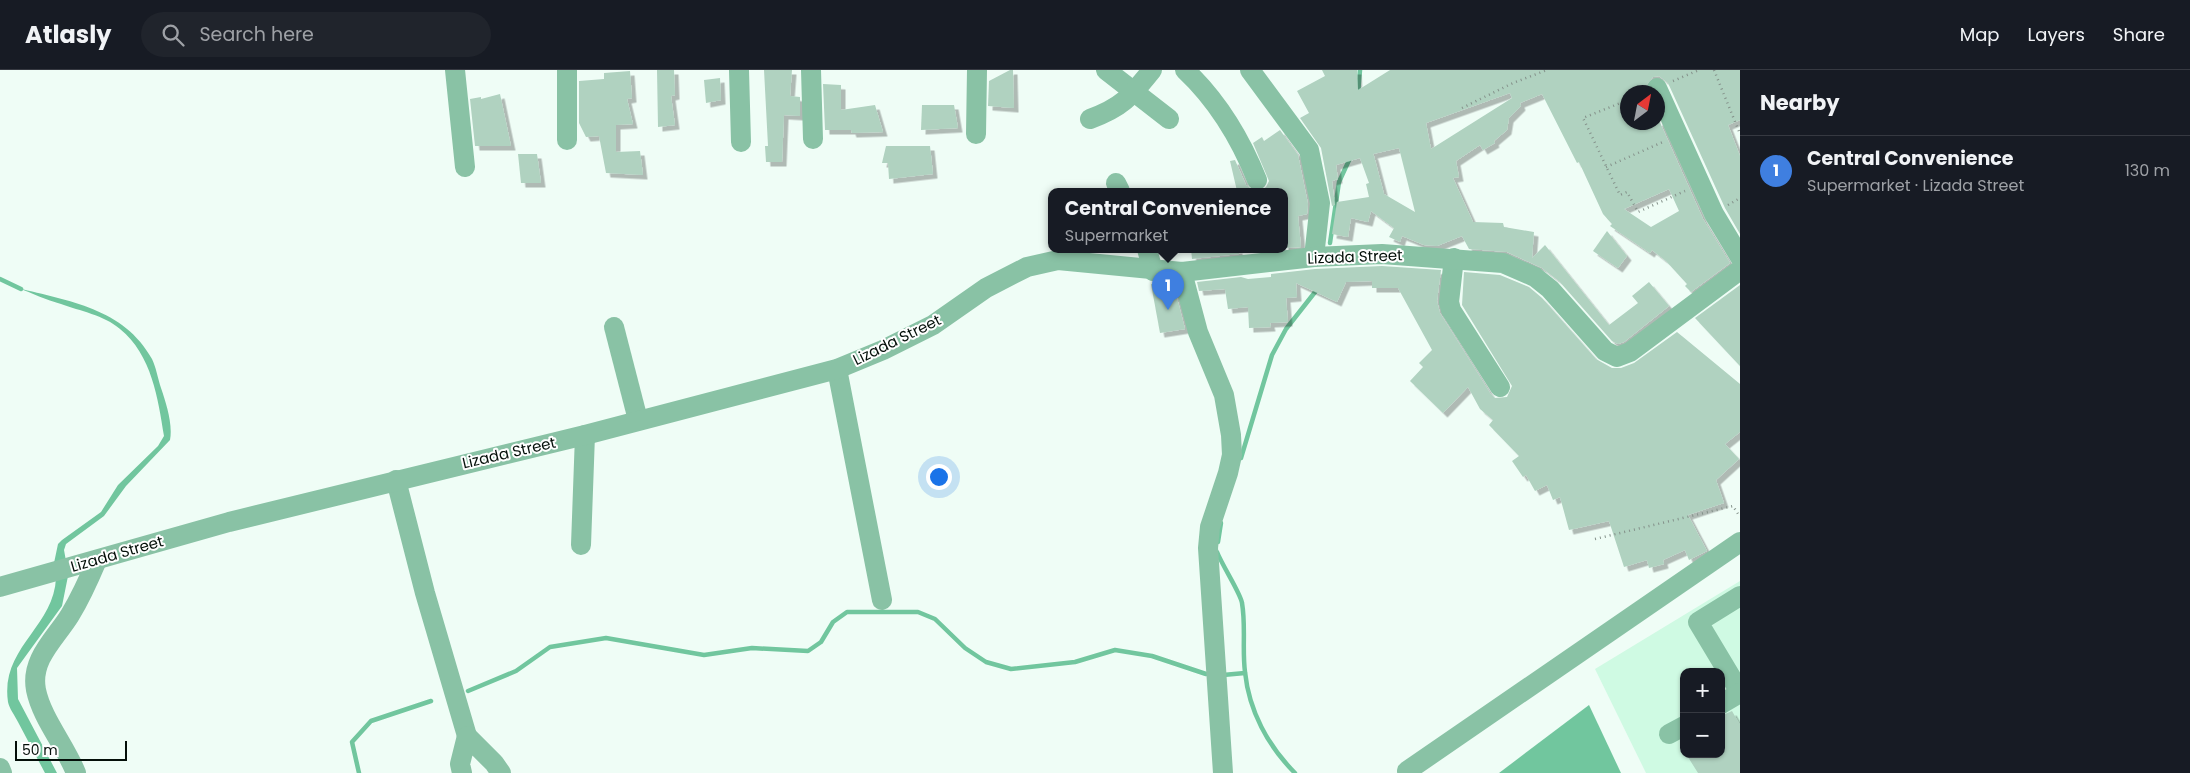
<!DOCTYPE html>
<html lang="en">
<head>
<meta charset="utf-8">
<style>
	:root { --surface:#171b24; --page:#20242c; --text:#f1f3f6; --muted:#9ea1a6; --line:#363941; --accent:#0f766e }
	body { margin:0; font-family:Poppins,sans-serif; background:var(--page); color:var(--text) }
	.controls { position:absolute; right:15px; bottom:15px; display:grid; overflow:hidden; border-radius:10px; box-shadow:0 1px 4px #0004 }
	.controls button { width:45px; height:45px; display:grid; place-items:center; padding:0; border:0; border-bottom:1px solid var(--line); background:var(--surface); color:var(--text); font:25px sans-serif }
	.compass { position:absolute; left:1620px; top:15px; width:45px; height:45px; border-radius:50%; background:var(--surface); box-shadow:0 1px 4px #0004; rotate:32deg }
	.scale { position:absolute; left:15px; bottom:12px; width:112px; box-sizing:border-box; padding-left:5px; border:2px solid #040f09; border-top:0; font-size:14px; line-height:18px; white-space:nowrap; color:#040f09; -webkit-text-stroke:4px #fff; paint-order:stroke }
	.you { position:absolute; left:938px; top:406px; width:18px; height:18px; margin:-12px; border:4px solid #fff; border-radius:50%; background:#1a73e8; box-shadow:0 0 0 8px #1a73e833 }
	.badge { display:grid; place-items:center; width:32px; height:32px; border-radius:50%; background:var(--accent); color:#fff; font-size:16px; font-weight:700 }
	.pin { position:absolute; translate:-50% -41px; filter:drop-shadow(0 1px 2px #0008) }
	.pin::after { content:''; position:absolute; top:26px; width:18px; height:15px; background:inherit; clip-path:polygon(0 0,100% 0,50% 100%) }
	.popup { position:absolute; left:1048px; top:118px; width:240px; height:65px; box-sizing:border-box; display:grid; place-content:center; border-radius:10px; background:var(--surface); filter:drop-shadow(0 1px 4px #0005); font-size:16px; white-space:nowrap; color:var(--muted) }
	.popup b { font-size:19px; color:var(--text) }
	.popup::after { content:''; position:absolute; left:50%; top:100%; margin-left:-10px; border:10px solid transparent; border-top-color:var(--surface) }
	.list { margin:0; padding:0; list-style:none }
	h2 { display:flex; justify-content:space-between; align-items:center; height:65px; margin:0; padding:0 20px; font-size:21px }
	h2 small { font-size:16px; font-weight:400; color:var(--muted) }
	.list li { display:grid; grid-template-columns:32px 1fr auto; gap:15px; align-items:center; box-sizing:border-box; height:70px; padding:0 20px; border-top:1px solid var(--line) }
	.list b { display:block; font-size:19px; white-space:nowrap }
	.list p { margin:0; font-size:16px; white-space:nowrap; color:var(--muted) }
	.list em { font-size:16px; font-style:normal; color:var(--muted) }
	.icon { flex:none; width:28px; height:28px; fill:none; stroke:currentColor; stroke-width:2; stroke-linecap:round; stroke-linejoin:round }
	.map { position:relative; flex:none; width:1740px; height:703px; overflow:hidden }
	header { display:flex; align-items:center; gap:30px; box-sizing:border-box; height:70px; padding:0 25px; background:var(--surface); border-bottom:1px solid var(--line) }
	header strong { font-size:24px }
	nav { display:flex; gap:28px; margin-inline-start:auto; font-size:18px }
	.search { width:350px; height:45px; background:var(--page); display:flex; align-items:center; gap:12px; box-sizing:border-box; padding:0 18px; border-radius:28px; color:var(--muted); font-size:19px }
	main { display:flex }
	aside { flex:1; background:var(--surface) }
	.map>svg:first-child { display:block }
</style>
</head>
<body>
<header>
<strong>Atlasly</strong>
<div class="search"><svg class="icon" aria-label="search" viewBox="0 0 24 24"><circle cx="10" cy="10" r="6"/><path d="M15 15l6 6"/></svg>Search here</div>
<nav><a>Map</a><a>Layers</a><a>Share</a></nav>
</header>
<main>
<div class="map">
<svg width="1740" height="703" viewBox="0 0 1740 703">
	<defs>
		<filter id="shadow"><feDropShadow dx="4.5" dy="4.5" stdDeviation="0" flood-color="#0004"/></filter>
	</defs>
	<rect width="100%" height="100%" fill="#effdf6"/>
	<!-- built -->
	<path fill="#cffae3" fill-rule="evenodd" d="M1740,511V703H1646L1595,599ZM1684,602H1721V684H1684Z"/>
	<!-- water -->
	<g fill="#71c69e">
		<path d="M18,218C68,231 124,238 152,289C156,297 158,309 161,318C166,333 173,354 170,370L126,416L104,446L66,474L64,480L66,491L54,493L58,474L62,470L101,442L118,415L158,376L164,366C158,329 152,285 120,259C104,245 80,241 61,234C46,230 32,223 18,218Z"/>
		<path d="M68,506L62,536L17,598L18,629L57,703H45C36,686 27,669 18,652C15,646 9,638 8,632C0,578 54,557 56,508Z"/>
		<path d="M1589,635L1621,703H1499Z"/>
	</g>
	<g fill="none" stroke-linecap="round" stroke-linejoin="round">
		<!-- stream -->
		<g stroke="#71c69e" stroke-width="4.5">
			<path d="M1358,24L1360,0"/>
			<path d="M1330,173L1339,112L1350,88"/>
			<path d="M0,209L21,219"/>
			<path d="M1241,388L1272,285L1286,259L1319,217"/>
			<path d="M1218,472L1221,453"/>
			<path d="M1217,482C1222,495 1241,524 1242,533C1246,556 1242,579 1245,602C1249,641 1268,676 1295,703"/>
			<path d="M1223,605L1245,603"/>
			<path d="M468,621L516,601L550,577L606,568L704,585L752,578L808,581L821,572L833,552L847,542H918L935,549L965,578L986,592L1011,599L1075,592L1115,580L1152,586L1206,604"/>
			<path d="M359,703L352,672L371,651L431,631"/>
		</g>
	</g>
	<!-- building -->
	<g fill="#b0d2c0" fill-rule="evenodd" filter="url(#shadow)">
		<path d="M657,0H674L675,25L671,26L675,55L658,57Z"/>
		<path d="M764,0H792L790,26L800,27V46L784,45L782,92H766L765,76H768Z"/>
		<path d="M1010,0H1013L1014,38L988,36L989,11Z"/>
		<path d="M1322,0H1357L1358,20L1390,0H1740V50L1728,55L1740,86V164L1725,138L1668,13L1659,6L1653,7L1645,17L1628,22V52H1658V48L1703,149L1730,193L1691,222L1685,216L1687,214L1666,191L1652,180L1650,183L1610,156L1612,154L1603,144L1579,92L1577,93L1542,24L1520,33L1521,36L1509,48L1507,60L1494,71L1495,73L1483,80L1480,75L1456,91L1459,107L1453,108L1473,152L1503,153L1504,157L1534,162L1532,188L1545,175L1609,255L1638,233L1632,226L1649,212L1669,236L1624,272L1618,274L1612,271L1559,211L1542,198L1507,182L1469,179L1462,166L1437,176L1424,175L1402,166L1400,172L1389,167L1394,158L1371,141L1368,152L1351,148L1348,167L1332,164L1337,132L1369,127L1366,114L1369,113L1360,88L1336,95L1338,109L1332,111L1335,135L1332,136L1321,78L1300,48L1309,43L1297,21L1325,6ZM1510,23L1512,28L1431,79L1426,53ZM1399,78L1415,142L1384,124L1374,86L1373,84ZM1669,119L1679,141L1651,157L1624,139Z"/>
		<path d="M630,1L632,28L627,29L633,54L616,55V82L640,81L643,105L606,103L599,66L586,67L579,53V11L604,9V3Z"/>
		<path d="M720,8L721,30L706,33L704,10Z"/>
		<path d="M823,14L841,15V40L875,35L883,62L852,63L851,60H825Z"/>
		<path d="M500,24L511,76H475L470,29L481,27V29Z"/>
		<path d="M922,35H954L958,58L921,60Z"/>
		<path d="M1280,60L1298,85L1308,134L1307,144L1298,146L1301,177L1284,178V121H1260L1266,117L1269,111L1253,73L1262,67L1264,71Z"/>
		<path d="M886,76H930L933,104L889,109L888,93H882Z"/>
		<path d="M518,84H537L541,113H521Z"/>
		<path d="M1235,90L1246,115L1254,121H1237L1230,91Z"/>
		<path d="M1607,161L1627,186L1618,198L1593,181Z"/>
		<path d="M1191,179H1238L1239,184L1192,189Z"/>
		<path d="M1382,196L1441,200L1437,231L1440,243L1490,323L1495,328L1507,327L1512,316L1462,235L1464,202L1500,205L1529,217L1542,228L1596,289L1612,298H1621L1634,293L1677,262L1740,314V362L1725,374L1739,389L1716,410L1724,433L1688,445L1707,481L1689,490L1685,480L1663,490L1664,494L1649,498L1647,490L1624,497L1609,451L1569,460L1560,427L1553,430L1547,415L1535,421L1526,405L1523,407L1512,391L1519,386L1489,355L1493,350L1480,339L1468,317L1443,343L1410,311L1423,297L1419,293L1432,280L1398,218H1372V211L1346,212L1337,232L1296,213L1297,227L1286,228L1288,252L1270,253L1271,257L1249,258L1248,237L1228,239L1225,219L1199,221L1197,212L1241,207L1248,209L1271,207V204L1315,199Z"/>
		<path d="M1151,214L1175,220L1185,259L1160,263Z"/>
		<path d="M1740,215V296L1695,248Z"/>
		<path d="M1732,641L1740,655V703H1698L1686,684H1721V646Z"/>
	</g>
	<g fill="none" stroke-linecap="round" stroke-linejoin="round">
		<!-- path -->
		<g stroke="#84918a" stroke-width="2.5" stroke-dasharray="1 4" stroke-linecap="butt">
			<path d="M1714,0L1740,64"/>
			<path d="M1673,11L1699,0"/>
			<path d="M1628,30L1583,48L1620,125L1627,122L1638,142L1685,121"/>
			<path d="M1462,38L1513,13L1547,0"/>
			<path d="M1606,97L1663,72"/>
			<path d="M1728,135L1740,128"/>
			<path d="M1595,469L1733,436L1740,447"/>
		</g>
		<!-- minor -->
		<g stroke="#89c2a5" stroke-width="20">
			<path d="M455,0L465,97"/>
			<path d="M739,0L741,72"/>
			<path d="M811,0L813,69"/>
			<path d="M1106,0L1169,49"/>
			<path d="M1185,0C1217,30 1241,70 1257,110"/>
			<path d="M1250,0L1309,80L1320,133L1314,187"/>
			<path d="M1657,18L1714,144L1740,187"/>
			<path d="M1090,49C1123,37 1131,26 1152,0"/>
			<path d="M976,64L977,0"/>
			<path d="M567,70V0"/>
			<path d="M1116,113L1120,121"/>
			<path d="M1147,179L1153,201"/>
			<path d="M1454,188L1449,232L1451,240L1500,317"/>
			<path d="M1182,202L1198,262L1224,325L1231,365L1232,385L1228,403L1210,457L1208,478L1223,703"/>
			<path d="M614,257L638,350"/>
			<path d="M837,299L882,530"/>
			<path d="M396,410L425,523L467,666"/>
			<path d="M581,475L585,365"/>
			<path d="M0,517L229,452L585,365L837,299L883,280L933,255L986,218L1027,197L1058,190L1182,202L1314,187L1382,184L1503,193L1535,207L1550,219L1605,281L1617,287L1630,282L1740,200"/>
			<path d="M1740,526L1698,552L1740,622"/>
			<path d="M1721,634L1740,623"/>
			<path d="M1669,664L1684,656"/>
			<path d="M0,698L2,703"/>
			<path d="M1407,701L1740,472"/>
			<path d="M76,703C65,675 42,649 36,620C30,589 56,568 70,545C81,527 89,509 97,490"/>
			<path d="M462,703L460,694L467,666L494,693L501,703"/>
		</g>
	</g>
	<g text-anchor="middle" stroke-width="4" stroke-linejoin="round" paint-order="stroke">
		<!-- street labels -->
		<g font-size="15" fill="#040f09" stroke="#fff">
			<text transform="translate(1355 187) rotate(-2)" y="5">Lizada Street</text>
			<text transform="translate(897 270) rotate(-26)" y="5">Lizada Street</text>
			<text transform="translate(509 383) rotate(-13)" y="5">Lizada Street</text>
			<text transform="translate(117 484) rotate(-16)" y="5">Lizada Street</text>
		</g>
	</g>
</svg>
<div class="controls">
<button>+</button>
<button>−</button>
</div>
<svg class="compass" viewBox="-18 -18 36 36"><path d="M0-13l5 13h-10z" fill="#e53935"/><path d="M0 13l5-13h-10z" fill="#9ea1a6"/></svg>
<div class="scale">50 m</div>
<div class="you"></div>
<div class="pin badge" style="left:1168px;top:240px;background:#3f7fe0">1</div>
<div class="popup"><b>Central Convenience</b>Supermarket</div>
</div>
<aside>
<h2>Nearby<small></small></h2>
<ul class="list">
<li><span class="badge" style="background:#3f7fe0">1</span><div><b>Central Convenience</b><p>Supermarket · Lizada Street</p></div><em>130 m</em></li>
</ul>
</aside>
</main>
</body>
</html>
